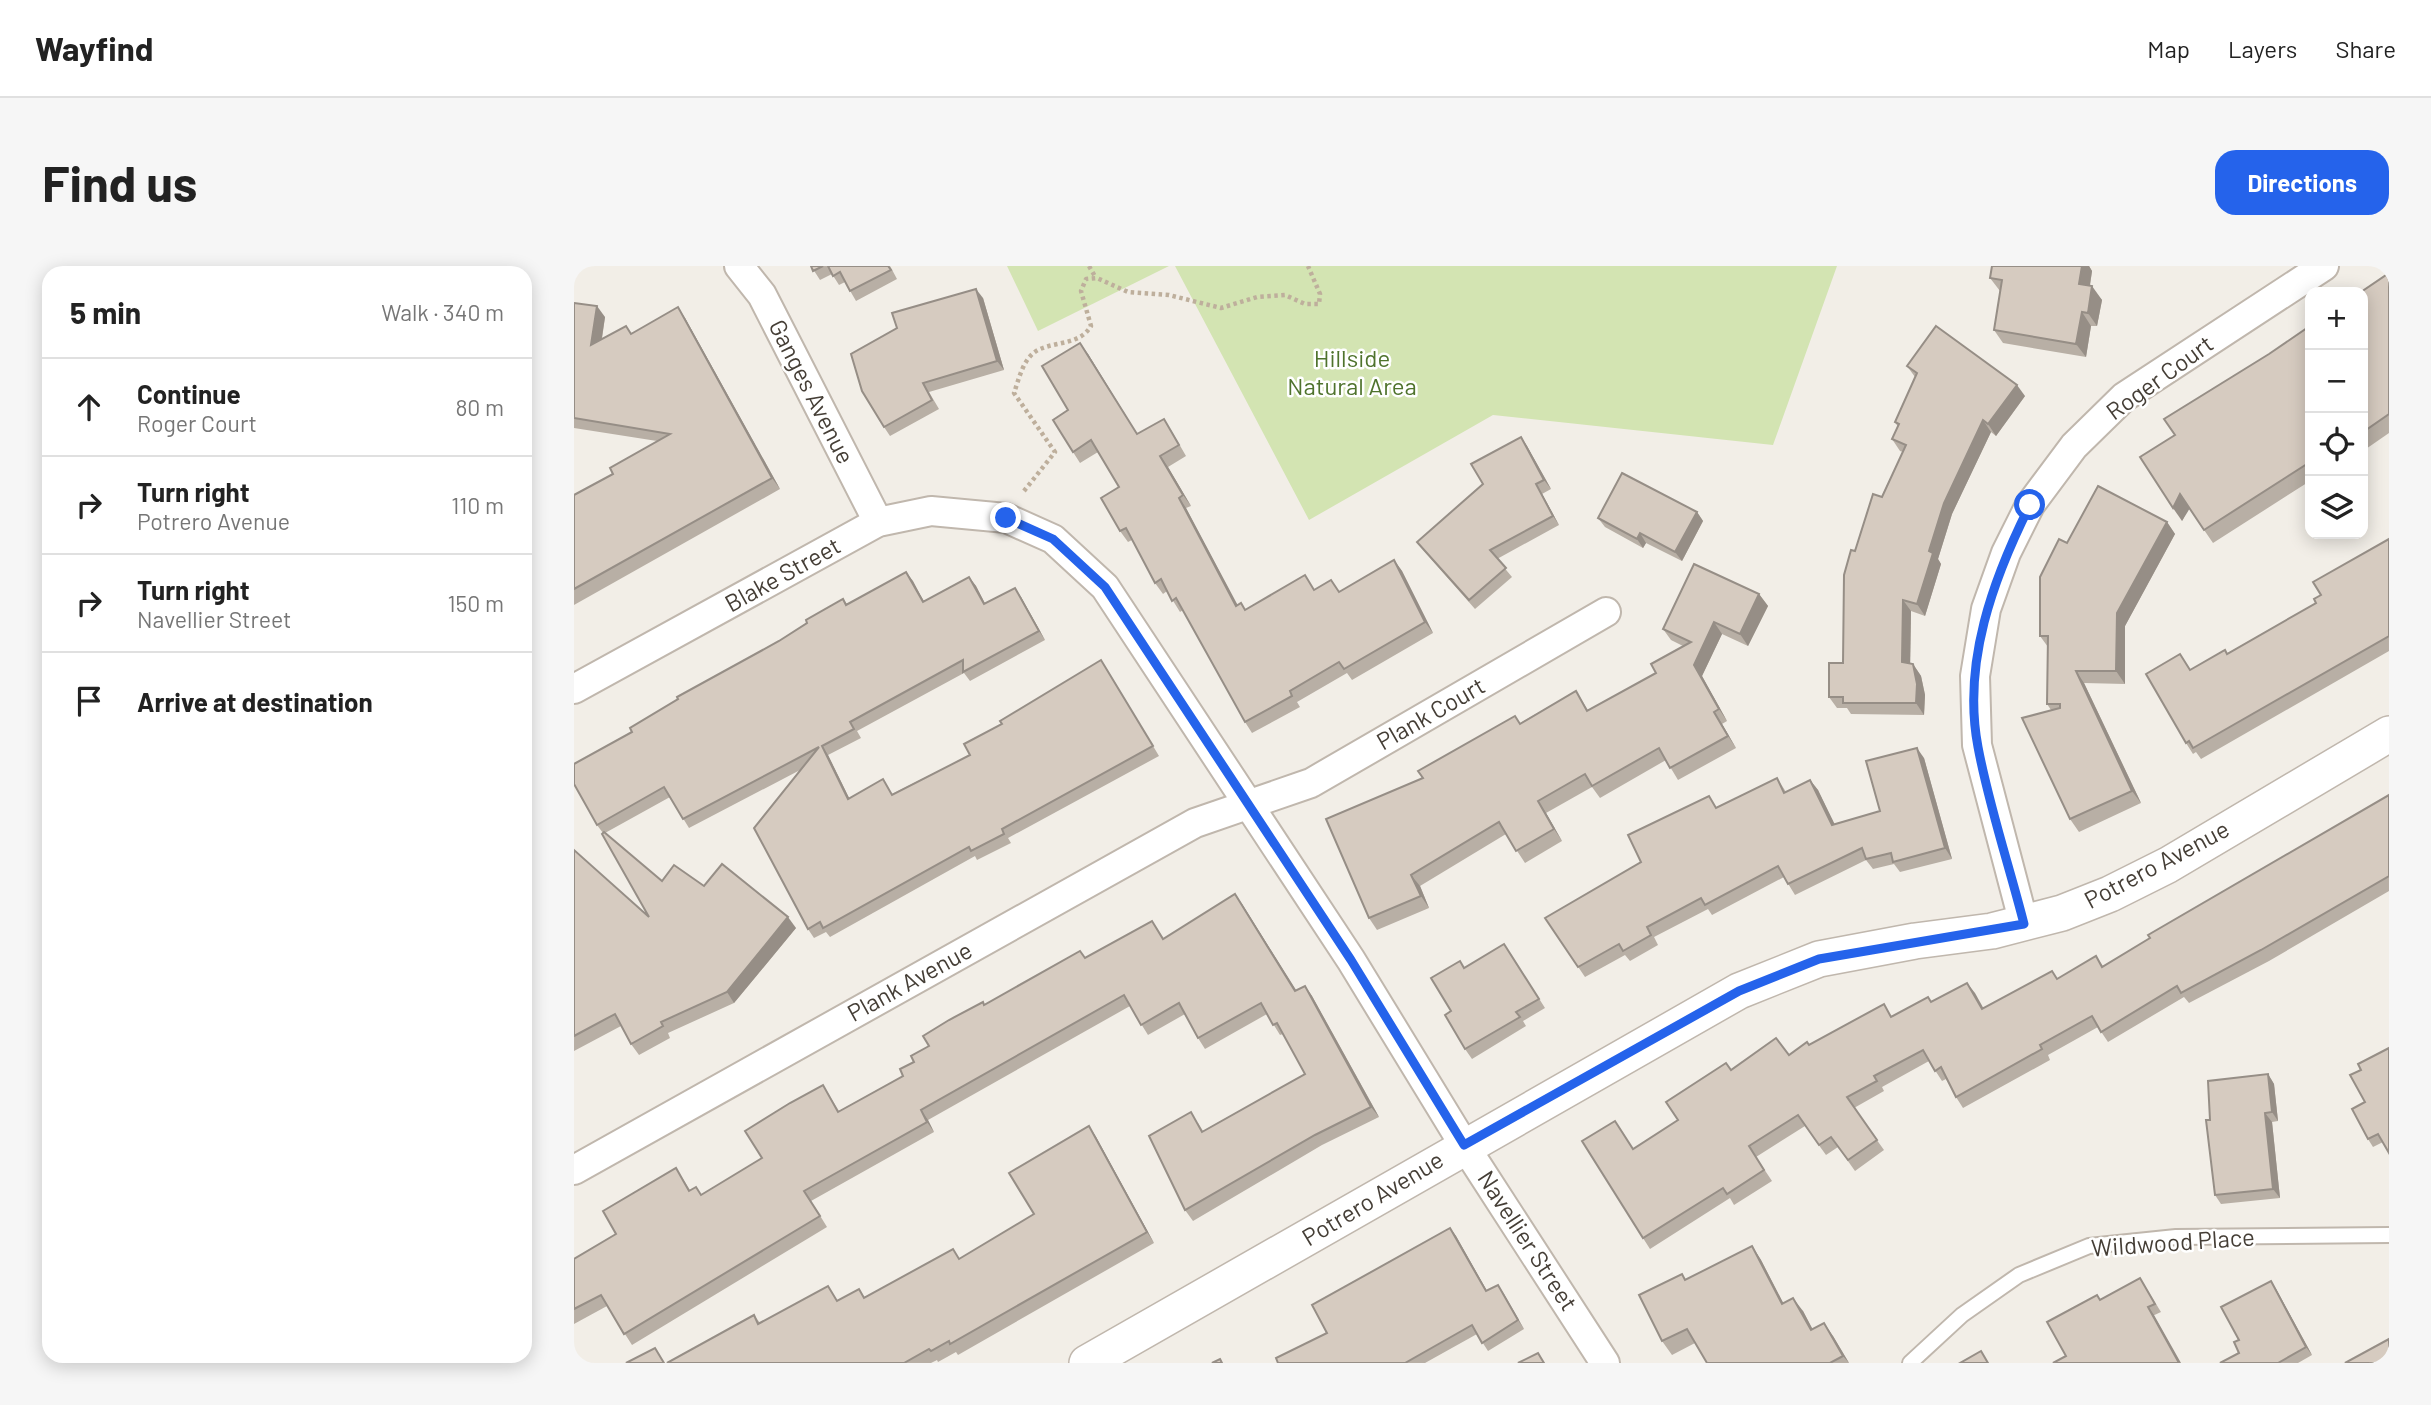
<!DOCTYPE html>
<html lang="en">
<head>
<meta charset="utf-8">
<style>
	:root { --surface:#fff; --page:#f6f6f6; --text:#222; --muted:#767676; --line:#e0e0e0; --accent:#2563eb }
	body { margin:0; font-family:Barlow,sans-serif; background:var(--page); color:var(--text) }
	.controls { position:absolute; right:21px; top:21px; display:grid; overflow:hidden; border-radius:14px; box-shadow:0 4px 18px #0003 }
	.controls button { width:63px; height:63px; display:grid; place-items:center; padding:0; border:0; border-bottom:2px solid var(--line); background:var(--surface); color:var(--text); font:35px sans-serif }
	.stop { position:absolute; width:21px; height:21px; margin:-16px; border:5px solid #2563eb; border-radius:50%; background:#fff }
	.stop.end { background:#2563eb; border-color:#fff; box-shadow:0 2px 7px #0008 }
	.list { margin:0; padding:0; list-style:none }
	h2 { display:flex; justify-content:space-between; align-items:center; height:91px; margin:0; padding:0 28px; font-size:30px }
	h2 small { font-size:23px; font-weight:400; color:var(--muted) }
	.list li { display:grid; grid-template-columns:46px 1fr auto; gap:21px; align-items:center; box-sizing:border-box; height:98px; padding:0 28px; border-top:2px solid var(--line) }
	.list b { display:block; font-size:26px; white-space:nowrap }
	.list p { margin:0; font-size:23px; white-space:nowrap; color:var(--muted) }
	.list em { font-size:23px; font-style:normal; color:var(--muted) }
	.icon { flex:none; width:38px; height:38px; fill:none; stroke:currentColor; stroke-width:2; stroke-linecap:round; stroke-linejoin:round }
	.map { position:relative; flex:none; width:1815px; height:1097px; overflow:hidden; border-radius:21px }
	header { display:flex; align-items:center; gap:42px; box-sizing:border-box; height:98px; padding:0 35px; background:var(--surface); border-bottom:2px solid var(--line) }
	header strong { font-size:33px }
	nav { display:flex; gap:38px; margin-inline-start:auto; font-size:24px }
	.intro { display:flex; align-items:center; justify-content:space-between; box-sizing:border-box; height:168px; padding:0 42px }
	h1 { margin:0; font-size:49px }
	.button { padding:18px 32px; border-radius:21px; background:var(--accent); color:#fff; font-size:24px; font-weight:700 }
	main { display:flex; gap:42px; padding:0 42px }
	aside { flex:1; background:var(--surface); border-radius:21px; box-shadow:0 4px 18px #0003 }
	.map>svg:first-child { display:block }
</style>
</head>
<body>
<header>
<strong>Wayfind</strong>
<nav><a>Map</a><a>Layers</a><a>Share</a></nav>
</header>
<div class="intro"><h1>Find us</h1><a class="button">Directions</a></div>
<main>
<aside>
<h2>5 min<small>Walk · 340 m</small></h2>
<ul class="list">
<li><svg class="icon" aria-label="ahead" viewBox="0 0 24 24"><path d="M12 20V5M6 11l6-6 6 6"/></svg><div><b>Continue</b><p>Roger Court</p></div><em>80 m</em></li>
<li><svg class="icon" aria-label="right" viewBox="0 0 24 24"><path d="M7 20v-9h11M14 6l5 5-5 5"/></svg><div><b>Turn right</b><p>Potrero Avenue</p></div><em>110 m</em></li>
<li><svg class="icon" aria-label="right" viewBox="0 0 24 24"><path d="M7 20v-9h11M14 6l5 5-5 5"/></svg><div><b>Turn right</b><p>Navellier Street</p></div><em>150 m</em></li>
<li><svg class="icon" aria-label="arrive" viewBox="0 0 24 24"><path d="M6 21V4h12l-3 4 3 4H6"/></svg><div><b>Arrive at destination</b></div></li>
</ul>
</aside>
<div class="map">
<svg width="1815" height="1097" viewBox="0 0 1815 1097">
	<rect width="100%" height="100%" fill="#f2eee7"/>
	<!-- green -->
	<g fill="#d3e4b2">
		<path d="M433,0H595L464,65Z"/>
		<path d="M601,0H1263L1199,179L919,149L735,254Z"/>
	</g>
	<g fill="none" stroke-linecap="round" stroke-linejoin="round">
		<!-- service casing -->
		<g stroke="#c0b7ad" stroke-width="18">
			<path id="service" d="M1336,1097L1388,1049L1445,1009L1515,980L1602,971L1815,969"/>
		</g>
		<!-- minor casing -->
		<g stroke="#c0b7ad" stroke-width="32">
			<g id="minor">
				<path d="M165,0L188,29L304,256"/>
				<path d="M0,423L304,256L357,245L432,252L479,273L531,321L777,694L890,879L1031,1097"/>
				<path d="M1450,658L1403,479L1401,410L1412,343L1432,287L1456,239L1500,180L1550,131L1750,0"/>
				<path d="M0,904L621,557L737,517L1032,346"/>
			</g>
		</g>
		<!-- tertiary casing -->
		<g stroke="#c0b7ad" stroke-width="38">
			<path id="tertiary" d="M513,1097L1165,725L1245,693L1341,675L1418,665L1488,647L1536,628L1594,599L1815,468"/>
		</g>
		<!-- path -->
		<g stroke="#beaf9c" stroke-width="4.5" stroke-dasharray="3.5 3.5" stroke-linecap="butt">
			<path d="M515,0L522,12"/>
			<path d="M450,225L481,186L440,127C445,113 449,92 464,84C482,75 506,79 517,60L507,25L512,13L523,12L554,26L595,29L647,42L683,31L711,29L731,38H745L746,28L734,0"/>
		</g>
		<!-- service -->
		<use href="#service" stroke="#fff" stroke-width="14"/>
		<!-- minor -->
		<use href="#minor" stroke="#fff" stroke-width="28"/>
		<!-- tertiary -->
		<use href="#tertiary" stroke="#fff" stroke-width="35"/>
	</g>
	<!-- wall -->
	<g fill="#b8afa5">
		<path d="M237,0H316L323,13L282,35L271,16L265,19L258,8L246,14Z"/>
		<path d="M1418,0H1515L1518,5L1516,20L1528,34L1523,60H1517L1512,91L1429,77L1420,64L1426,25L1416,12Z"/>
		<path d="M1815,7V167L1789,185V26Z"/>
		<path d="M409,32L430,104L355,126L365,143L316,170L310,161Z"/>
		<path d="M0,37L31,51L28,73L52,60L57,67L111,52L206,223L0,339V229L39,208L83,175L0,162Z"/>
		<path d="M1736,60V215L1639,277L1615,242L1608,255L1601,169L1695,88Z"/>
		<path d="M514,88L563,168L597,164L612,190L594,201L617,240L612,242L663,339L672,343L741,324L765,326L820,294L828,305L859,367L778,414L773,407L723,436L726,441L678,467L671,456L609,344L606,346L593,325L589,328L581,317L558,274L554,276L546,265L545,221L524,186L506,197L499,186L494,144Z"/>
		<path d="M1333,100L1451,130L1422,170L1417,166L1378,248L1364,293L1367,298L1351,350L1337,345L1336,398H1339L1347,410L1351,429L1350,449L1277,448L1273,442H1263L1255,431L1269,397L1281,285L1329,186L1326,185L1318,173L1324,161L1321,156L1341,111Z"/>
		<path d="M947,171L953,180L977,223L968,228L985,259L923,293L938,311L901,343L850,285L843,276L909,218Z"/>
		<path d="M1123,246L1129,255L1108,295L1072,277L1069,282L1031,261L1024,252Z"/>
		<path d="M1593,256L1601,268L1551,360V418L1510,417L1567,537L1505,566L1496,553L1477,444L1473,438L1474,381L1466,370L1493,277Z"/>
		<path d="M1815,273V385L1627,493L1622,486L1619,488L1612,477L1617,404L1654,387L1742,337L1747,329Z"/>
		<path d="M332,306L350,335L395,311L402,320L411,338L447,331L471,374L396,415L390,407L283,465L287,472L254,489L275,532L309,513L318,528L396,489L533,403L585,490L434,572L437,577L403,594L401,590L256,671L252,666L240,672L234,663L228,503L115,562L96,531L31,567L88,615L130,620L222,662L160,737L94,767L96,772L65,789L57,778L47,760L0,785V584L75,651L29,567L23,559L58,466L205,375L269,333L273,338Z"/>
		<path d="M1185,328L1194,340L1174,380L1148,368L1128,410L1153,455L1148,458L1162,482L1104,514L1092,494L1026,532L1018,521L972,547L988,575L951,597L932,568L846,620L855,642L803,664L795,652L946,457L1002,425L1014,444L1082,407L1109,380L1097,374L1089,363Z"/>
		<path d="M1350,492L1378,593L1326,606L1320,598L1299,603L1292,594L1221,629L1210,611L1138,649L1134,643L1080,671L1084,679L1056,695L1051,689L1011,711L971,652L1067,596L1143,541L1203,512L1212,526L1236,514L1244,524L1260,558L1306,545Z"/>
		<path d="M1815,529V625L1695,695L1615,737L1610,731L1534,776L1524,761L1474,789L1476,794L1389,842L1382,831L1372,813L1368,815L1355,795L1308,821L1310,825L1280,842L1310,884L1281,905L1264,881L1252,889L1231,860L1182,891L1198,915L1160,939L1156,932L1076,983L1069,972L1048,865L1059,883L1104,854L1157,804L1215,789L1235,779L1358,736L1393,717L1409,743L1478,705L1483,713L1522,690L1529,700Z"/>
		<path d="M668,638L722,725L731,720L738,730L805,851L748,879L619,955L611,944L624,857L629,865L731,808L709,768L706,769L693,748L631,783L624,772L611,748L574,769L556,740L354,854L360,866L237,935L253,961L58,1079L33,1040L0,1058V993L42,968L102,902L116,924L127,929L188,892L249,819L265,845L329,810L340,796L355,780L411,739L506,685L511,692L578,655L590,673Z"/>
		<path d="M937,688L971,742L949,755L952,760L898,793L891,783L877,745L890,702Z"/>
		<path d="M1815,782L1809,876L1799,881L1794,873L1791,836L1787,804Z"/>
		<path d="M1694,808L1700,818L1704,855L1698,856L1706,932L1647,938L1641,929L1636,854Z"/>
		<path d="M515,860L522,871L580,977L384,1089L382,1086L364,1096L363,1094L357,1097H93L180,1049L186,1057L264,1035L285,1023L291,1032L385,993L460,948Z"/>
		<path d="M876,962L882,970L913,1025L924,1019L950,1063L914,1085L903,1068L851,1097H704L753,1067Z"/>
		<path d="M1178,980L1187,994L1209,1037L1229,1045L1238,1063L1259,1070L1275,1097H1133L1121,1077L1098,1089L1088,1075L1108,1008L1112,1014Z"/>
		<path d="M1566,1012L1587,1046L1492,1090L1527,1033Z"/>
		<path d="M1702,1023L1738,1089L1724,1097H1646L1665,1087V1074Z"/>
	</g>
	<!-- shaded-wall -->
	<g fill="#968e86">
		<path d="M1508,0H1515L1518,5L1514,31L1505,18Z"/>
		<path d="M1518,20L1528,34L1523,60L1514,47Z"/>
		<path d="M402,23L409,32L430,104L423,95Z"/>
		<path d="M23,40L31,51L25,90L17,79Z"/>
		<path d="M104,41L111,52L206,223L198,212Z"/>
		<path d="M1508,46L1517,60L1512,91L1502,78Z"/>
		<path d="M506,77L514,88L570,179L563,168Z"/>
		<path d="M1443,119L1451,130L1422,170L1414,158Z"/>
		<path d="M1409,154L1417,166L1378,248L1364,293L1367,298L1351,350L1343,338L1355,285L1370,237Z"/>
		<path d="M947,171L953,180L977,223L970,214Z"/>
		<path d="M586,190L594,201L617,240L609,229Z"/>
		<path d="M962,218L968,228L985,259L979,250Z"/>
		<path d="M1606,228L1616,242L1608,255L1599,242Z"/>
		<path d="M605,232L612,242L670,351L662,340Z"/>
		<path d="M1123,246L1129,255L1108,295L1101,286Z"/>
		<path d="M1593,256L1601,268L1551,360V418L1542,405L1543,347Z"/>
		<path d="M1066,267L1072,277L1069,282L1063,273Z"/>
		<path d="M820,294L828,305L859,367L851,356Z"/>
		<path d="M332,306L339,315L355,345L349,336Z"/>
		<path d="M395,311L402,320L416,347L410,338Z"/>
		<path d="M441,322L447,331L471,374L465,365Z"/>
		<path d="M1185,328L1194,340L1174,380L1166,368Z"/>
		<path d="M1329,334L1337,345L1336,408L1328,396Z"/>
		<path d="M1140,356L1148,368L1128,410L1153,455L1145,443L1120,399Z"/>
		<path d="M1339,398L1347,410L1351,429L1350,449L1342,437Z"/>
		<path d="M1502,405L1510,417L1567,537L1558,525Z"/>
		<path d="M1140,446L1148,458L1162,482L1154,470Z"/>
		<path d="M248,480L254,489L280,542L274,533Z"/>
		<path d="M1343,482L1350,492L1378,593L1371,582Z"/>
		<path d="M1236,514L1244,524L1266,569L1258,559Z"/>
		<path d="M964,535L972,547L988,575L980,563Z"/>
		<path d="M837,609L846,620L855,642L847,630Z"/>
		<path d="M661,628L668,638L729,735L721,725Z"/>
		<path d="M214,651L222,662L160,737L153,726Z"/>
		<path d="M1393,717L1401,727L1416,754L1408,743Z"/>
		<path d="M731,720L738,730L805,851L797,841Z"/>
		<path d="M1694,808L1700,818L1704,855L1698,846Z"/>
		<path d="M347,844L354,854L360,866L353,856Z"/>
		<path d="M1691,847L1698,856L1706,932L1699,923Z"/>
		<path d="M515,860L522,871L580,977L573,966Z"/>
		<path d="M876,962L882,970L918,1034L912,1025Z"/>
		<path d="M1178,980L1187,994L1217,1052L1208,1038Z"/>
		<path d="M1697,1015L1702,1023L1738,1089L1732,1081Z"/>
		<path d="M924,1019L930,1028L950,1063L944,1054Z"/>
		<path d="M1219,1032L1229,1045L1246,1077L1237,1064Z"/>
		<path d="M1574,1041L1580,1049L1607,1097H1605Z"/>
		<path d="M1250,1057L1259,1070L1275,1097L1269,1090Z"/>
	</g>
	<!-- building -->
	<g fill="#d6cbc0" stroke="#968e86" stroke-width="2">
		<path d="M237,0H249L239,5Z"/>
		<path d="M254,0H314L317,4L276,25L266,6L259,10Z"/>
		<path d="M1418,0H1508L1505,18L1518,20L1514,47L1508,46L1502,78L1420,64L1428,14L1416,12Z"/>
		<path d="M1815,7V148L1789,166V26H1787Z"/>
		<path d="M402,23L423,95L349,117L358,134L310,161L288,125L277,88L323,62L318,47Z"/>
		<path d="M0,37L23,40L17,79L52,60L57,68L104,41L198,212L0,323V229L39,208L36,202L96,168L0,152Z"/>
		<path d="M1362,60L1443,119L1414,158L1409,154L1370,237L1355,285L1359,287L1343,338L1329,334L1328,396L1339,398L1343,418L1342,437H1269V431H1255V397H1269L1270,309L1277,284L1281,285L1299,228L1308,231L1332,179L1318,173L1325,158L1321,156L1343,107L1333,100Z"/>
		<path d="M1736,60V196L1630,264L1606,228L1599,242L1566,191L1601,169L1590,153L1695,88Z"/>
		<path d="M506,77L563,168L590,153L605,179L586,190L609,229L605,232L662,340L667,337L671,344L731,309L740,324L757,314L765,326L820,294L851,356L770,403L765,396L716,425L718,430L671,456L602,332L598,335L587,313L581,317L552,262L546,265L527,232L545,221L517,174L499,186L479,154L494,144L468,100Z"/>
		<path d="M947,171L970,214L962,218L979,250L916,284L932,302L895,334L843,276L909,218L897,198Z"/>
		<path d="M1048,207L1123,246L1101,286L1066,267L1063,273L1024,252Z"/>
		<path d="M1524,220L1593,256L1543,347L1542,405H1502L1558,525L1496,553L1448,452L1486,442V438H1473L1474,370H1466V311L1485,273L1493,277Z"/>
		<path d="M1815,273V370L1619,482L1615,475L1612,477L1572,408L1606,388L1616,404L1651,384L1653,388L1742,337L1740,333L1747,329L1739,316Z"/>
		<path d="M1120,298L1185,328L1166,368L1140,356L1120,399L1145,443L1140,446L1154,470L1096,502L1085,482L1018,520L1011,508L964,535L980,563L942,585L925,556L837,609L847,630L795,652L752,553L849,512L844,505L941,450L946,458L1002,425L1013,445L1082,407L1077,398L1117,376L1089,363Z"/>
		<path d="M332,306L349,336L395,311L410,338L441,322L465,365L389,406V394L276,456L280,463L248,480L274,533L309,513L318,529L396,489L390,478L428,458L426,455L527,394L579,480L428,563L430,568L397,585L395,581L249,662L246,656L234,663L180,562L245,481L109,553L90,521L23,559L0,518V498L58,466L56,462L104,433L103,431L205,375L233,357L232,354L269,333L272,339Z"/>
		<path d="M1343,482L1371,582L1319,596L1317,587L1292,593L1288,582L1214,618L1204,600L1131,639L1127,632L1073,661L1077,669L1049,685L1045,678L1004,701L971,652L1067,596L1054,569L1135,530L1142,542L1203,512L1210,527L1236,514L1258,559L1306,545L1292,495Z"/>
		<path d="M1815,529V610L1687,684L1607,727L1603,720L1527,766L1518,750L1466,779L1468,783L1382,831L1367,801L1361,805L1349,784L1300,810L1303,815L1273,831L1303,874L1274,894L1257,871L1245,879L1224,849L1175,880L1190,904L1153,928L1149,922L1069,972L1008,875L1041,855L1059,883L1104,854L1092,836L1152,797L1157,804L1202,772L1215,789L1233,776L1235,779L1310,738L1317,751L1354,731L1357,736L1393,717L1408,743L1478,705L1483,713L1522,690L1528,701L1576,672L1574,669Z"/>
		<path d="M30,566L88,615L100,599L130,620L148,598L214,651L153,726L87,756L89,760L57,778L41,748L0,770V584L75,651L28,568Z"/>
		<path d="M661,628L721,725L731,720L797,841L741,869L611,944L575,870L617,846L628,866L731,808L703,757L699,759L687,737L624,772L605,737L567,759L550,729L347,844L353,856L230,925L246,950L50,1068L27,1029L0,1043V993L42,968L29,945L102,902L115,925L122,921L127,929L188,892L171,865L216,837L249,819L264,846L329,810L326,803L340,796L337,790L355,780L349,770L375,754L409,736L410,739L506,685L511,692L578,655L589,673Z"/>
		<path d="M930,678L965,733L942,746L946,751L891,783L871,749L877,745L857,712L886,695L890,702Z"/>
		<path d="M1815,782V887L1804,868L1794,873L1778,843L1791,836L1776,809L1787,804L1784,798Z"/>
		<path d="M1694,808L1698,846L1691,847L1699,923L1641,929L1632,854H1636L1634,815Z"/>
		<path d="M515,860L573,966L376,1078L375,1075L357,1085L355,1083L330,1097H93L180,1049L184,1058L254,1020L263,1035L285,1023L290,1032L379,983L385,993L460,948L435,907Z"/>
		<path d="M876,962L912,1025L924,1019L944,1054L908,1077L898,1059L831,1097H704L702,1092L753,1067L738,1039Z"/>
		<path d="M1178,980L1208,1038L1219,1032L1237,1064L1250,1057L1269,1090L1256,1097H1133L1113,1063L1088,1075L1065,1029L1108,1008L1111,1014Z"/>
		<path d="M1566,1012L1581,1038L1574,1041L1605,1097H1479L1492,1090L1473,1056L1523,1029L1526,1034Z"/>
		<path d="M1697,1015L1732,1081L1704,1097H1646L1665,1087L1660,1076L1665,1074L1647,1041Z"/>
		<path d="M1815,1073V1097H1771Z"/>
		<path d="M81,1082L90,1097H52Z"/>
		<path d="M1407,1085L1414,1097H1386Z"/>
		<path d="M964,1087L970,1097H944Z"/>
		<path d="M646,1093L648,1097H638Z"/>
	</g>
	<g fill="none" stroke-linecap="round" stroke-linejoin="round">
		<!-- route -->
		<path stroke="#2563eb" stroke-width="9" d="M432,252L479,273L531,321L777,694L890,879L1165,725L1245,693L1450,658C1435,599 1415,540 1404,481C1388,397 1419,313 1456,239"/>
	</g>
	<g text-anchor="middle" stroke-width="5" stroke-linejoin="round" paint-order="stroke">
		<!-- park labels -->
		<g font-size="24" fill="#4f732d" stroke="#fff">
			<text x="778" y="101">Hillside<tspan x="778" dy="28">Natural Area</tspan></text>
		</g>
		<!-- street labels -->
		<g font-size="24" fill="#453e36" stroke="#fff">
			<text transform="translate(1586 112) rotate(-36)" y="8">Roger Court</text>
			<text transform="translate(237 126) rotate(63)" y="8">Ganges Avenue</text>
			<text transform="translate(209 309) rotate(-29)" y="8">Blake Street</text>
			<text transform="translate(857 448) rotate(-30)" y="8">Plank Court</text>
			<text transform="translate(1583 599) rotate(-28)" y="8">Potrero Avenue</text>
			<text transform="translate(336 716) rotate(-29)" y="8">Plank Avenue</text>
			<text transform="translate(799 933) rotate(-31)" y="8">Potrero Avenue</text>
			<text transform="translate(953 975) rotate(57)" y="8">Navellier Street</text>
			<text transform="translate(1599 977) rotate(-4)" y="8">Wildwood Place</text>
		</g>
	</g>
</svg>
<div class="controls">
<button>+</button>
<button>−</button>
<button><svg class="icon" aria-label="locate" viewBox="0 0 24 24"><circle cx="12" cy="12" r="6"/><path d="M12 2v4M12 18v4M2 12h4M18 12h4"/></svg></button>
<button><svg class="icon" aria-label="layers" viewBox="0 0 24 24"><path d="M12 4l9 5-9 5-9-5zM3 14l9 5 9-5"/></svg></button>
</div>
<div class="stop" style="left:1456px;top:239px"></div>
<div class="stop end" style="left:432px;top:252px"></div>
</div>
</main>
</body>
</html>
